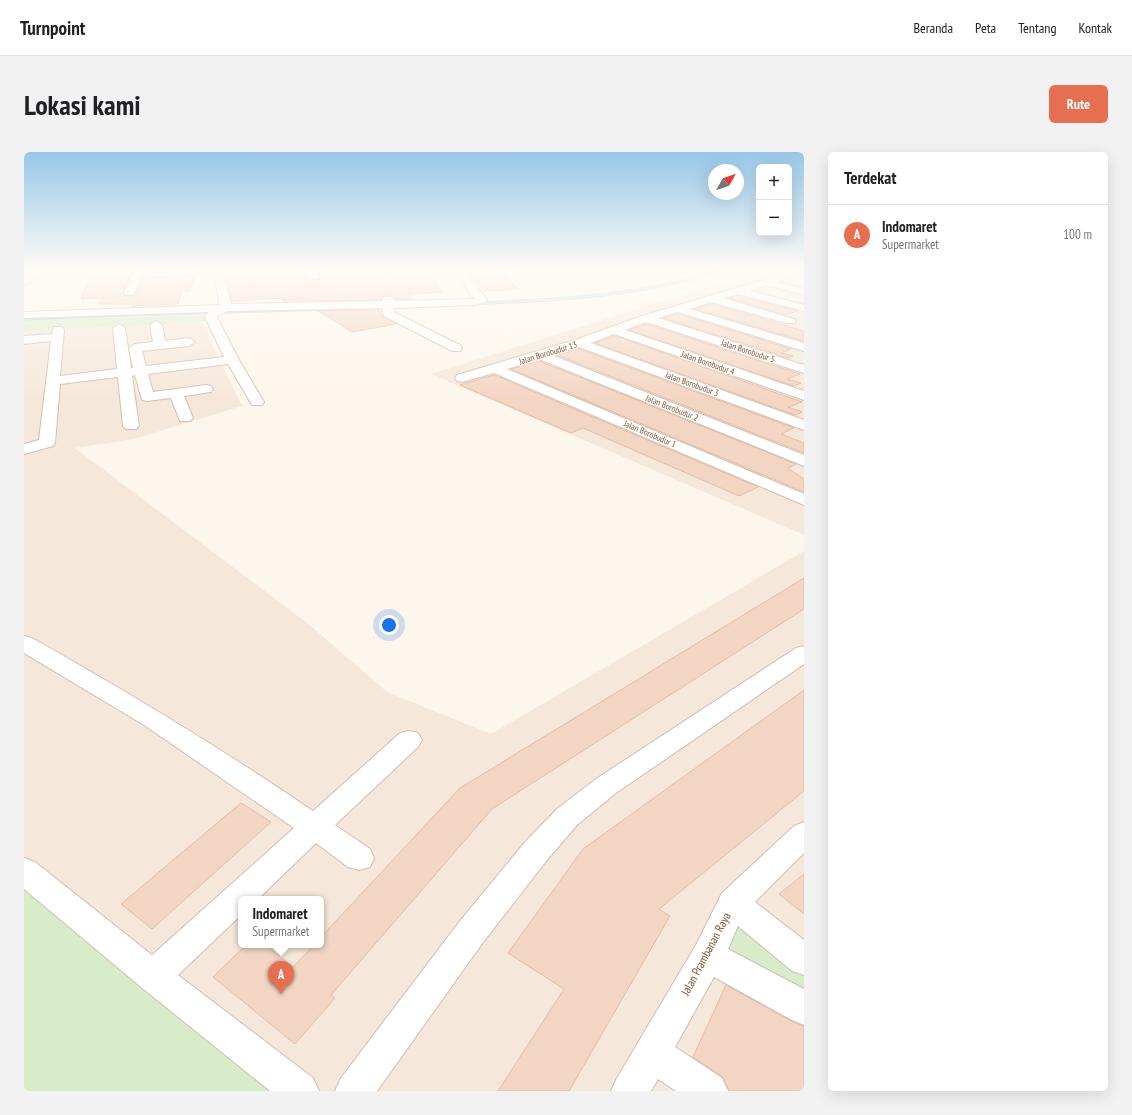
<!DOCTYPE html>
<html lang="id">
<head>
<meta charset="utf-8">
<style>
	:root { --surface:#fff; --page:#f2f2f2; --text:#202124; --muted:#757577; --line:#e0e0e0; --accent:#e76f51 }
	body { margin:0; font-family:"PT Sans Narrow",sans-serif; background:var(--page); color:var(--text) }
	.controls { position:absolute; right:12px; top:12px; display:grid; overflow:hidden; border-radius:6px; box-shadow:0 4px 16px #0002 }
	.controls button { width:36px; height:36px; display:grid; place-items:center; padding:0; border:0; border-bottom:1px solid var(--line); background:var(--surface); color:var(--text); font:20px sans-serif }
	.compass { position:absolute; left:684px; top:12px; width:36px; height:36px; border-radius:50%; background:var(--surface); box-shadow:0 4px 16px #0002; rotate:50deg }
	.you { position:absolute; left:365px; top:473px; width:14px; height:14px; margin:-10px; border:3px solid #fff; border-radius:50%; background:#1a73e8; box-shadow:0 0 0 6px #1a73e833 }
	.badge { display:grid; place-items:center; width:26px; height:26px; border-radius:50%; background:var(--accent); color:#fff; font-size:13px; font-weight:700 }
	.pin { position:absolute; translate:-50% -33px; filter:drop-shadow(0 1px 2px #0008) }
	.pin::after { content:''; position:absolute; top:21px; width:14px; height:12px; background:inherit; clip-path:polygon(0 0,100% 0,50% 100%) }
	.popup { position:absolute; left:214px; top:744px; width:86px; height:52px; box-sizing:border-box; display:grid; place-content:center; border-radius:6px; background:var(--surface); filter:drop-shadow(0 1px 3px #0005); font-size:13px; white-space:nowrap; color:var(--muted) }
	.popup b { font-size:15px; color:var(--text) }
	.popup::after { content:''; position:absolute; left:50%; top:100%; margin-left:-8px; border:8px solid transparent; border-top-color:var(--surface) }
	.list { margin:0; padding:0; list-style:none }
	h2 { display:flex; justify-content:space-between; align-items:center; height:52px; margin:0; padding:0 16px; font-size:17px }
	h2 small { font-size:13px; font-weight:400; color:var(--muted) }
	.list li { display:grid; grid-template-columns:26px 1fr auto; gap:12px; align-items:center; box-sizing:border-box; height:60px; padding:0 16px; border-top:1px solid var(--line) }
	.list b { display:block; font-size:15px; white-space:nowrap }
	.list p { margin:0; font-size:13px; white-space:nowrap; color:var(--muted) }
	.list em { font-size:13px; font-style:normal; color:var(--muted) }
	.map { position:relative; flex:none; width:780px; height:939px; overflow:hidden; border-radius:6px }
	header { display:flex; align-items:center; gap:24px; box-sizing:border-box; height:56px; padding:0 20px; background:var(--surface); border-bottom:1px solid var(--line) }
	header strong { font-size:19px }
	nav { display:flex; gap:22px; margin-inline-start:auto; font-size:14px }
	.intro { display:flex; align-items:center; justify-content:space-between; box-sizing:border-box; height:96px; padding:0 24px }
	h1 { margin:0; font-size:28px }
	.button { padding:10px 18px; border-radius:6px; background:var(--accent); color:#fff; font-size:14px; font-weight:700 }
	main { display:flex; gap:24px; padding:0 24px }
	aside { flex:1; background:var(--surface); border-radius:6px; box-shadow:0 4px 16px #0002 }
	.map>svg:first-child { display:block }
</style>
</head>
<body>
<header>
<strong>Turnpoint</strong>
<nav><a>Beranda</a><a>Peta</a><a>Tentang</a><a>Kontak</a></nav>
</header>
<div class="intro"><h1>Lokasi kami</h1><a class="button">Rute</a></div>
<main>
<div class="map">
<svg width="780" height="939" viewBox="0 0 780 939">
	<rect width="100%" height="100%" fill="#fdf6ec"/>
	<!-- residential -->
	<g fill="#f5e8da" fill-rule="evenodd">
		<path d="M743,116H780V383L407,222Z"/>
		<path d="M172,169L178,171L218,254L110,287L51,296L287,474L363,540L467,582L780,399V939H0V179ZM217,747H297V793H217Z"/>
	</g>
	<!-- green -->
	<g fill="#d8ecc9">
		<path d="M187,163L189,169L0,179V168Z"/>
		<path d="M0,719L276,939H0Z"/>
		<path d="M709,751L780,808V857L684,804Z"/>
	</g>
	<!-- water -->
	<path fill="#bfe3e8" stroke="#a5d3da" d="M698,116H708C614,149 513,150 414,154C276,160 138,162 0,168V163C133,160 266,157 398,152C499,148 602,148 698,116Z"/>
	<!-- building -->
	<g fill="#f3d5c3" stroke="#e6bba3">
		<path d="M202,116H279L286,128H294L296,126L292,116H348L349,121L354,122L379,120L385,116H402L418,140L386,142L389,147H371L368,144H360L357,148L259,149L258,146L208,149L203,128Z"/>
		<path d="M470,116H472L495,137L461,139L445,121L464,120Z"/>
		<path d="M109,117L99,140L101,144H110L118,126L171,124L166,139H158L154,152L108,154L109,152H75L81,146L57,147L66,121Z"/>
		<path d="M714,144L773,159L761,163L705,146Z"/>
		<path d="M687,152L780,179V189L671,157Z"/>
		<path d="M355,158L359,165L373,172L328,180L294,159Z"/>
		<path d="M654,162L767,197L757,201L769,204L764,206L639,166Z"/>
		<path d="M622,172L776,222L763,227L777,231L770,234L605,178Z"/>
		<path d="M592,184L778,250L764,255L778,260L771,263L571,191Z"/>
		<path d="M555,197L770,276L757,282L780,291V301L533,203Z"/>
		<path d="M515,209L772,312L764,316L780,327V340L487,217Z"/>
		<path d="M470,223L734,335L715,344L559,276L547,281L436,233Z"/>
		<path d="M780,426V457L468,657L307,843L311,846L271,892L189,825L222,793H241L269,815L290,793H297V785L436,636Z"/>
		<path d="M780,538V639L635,757L646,764L545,939H474L540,837L484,801L559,697Z"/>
		<path d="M217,651L247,670L128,777L97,752Z"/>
		<path d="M780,722V762L755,742Z"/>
		<path d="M702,833L767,869L780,874V939H705L699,925L669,905Z"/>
	</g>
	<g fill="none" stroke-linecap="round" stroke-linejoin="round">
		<!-- minor casing -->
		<g stroke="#d1beb0" stroke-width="2">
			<g id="minor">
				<path d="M18,116H31L0,133V126Z"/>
				<path d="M111,116H121L120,119L201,116L199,119L207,152L358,149L360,145H368L370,149L450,147L428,116H469L464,119L442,120L463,148L461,150L451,153L370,156V160L436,193L438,196L436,199H428L360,164L358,156L204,159L193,164L195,169L215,208L240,250L238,253H228L204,212L124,222L129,240L182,233L187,234L189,237L187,240L160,244L169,266L166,269H156L147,246L123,249L118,248L111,223L108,224L115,274L112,277H102L99,274L94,225L36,232L31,291L29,294L0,302V292L15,288L27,189L0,192V184L28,182L30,175H38L40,178L36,224L93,217L89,176L95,172L101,176L107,216H109L105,196L111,192L129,190L126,173L132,169L138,173L141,189L165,186L171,190L165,194L118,199L122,214L200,205L183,169L181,163L185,160L0,166V160L196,153L190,122L117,125L109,143H101L100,141Z"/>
				<path d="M280,116H290L295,125L294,127H286Z"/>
				<path d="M350,116H384L379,119L354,121L350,120Z"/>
				<path d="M770,116H780V119L753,130L780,137V143L743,133L726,139L780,153V159L714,142L699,146L770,167L772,169L770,171H762L687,150L666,157L780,191V199L654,160L634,166L780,213V221L622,170L601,178L780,239V248L590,182L567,191L780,268V278L555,195L528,203L780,303V314L515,207L483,217L780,342V353L470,221L438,230L433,229L431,226L433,223L551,188L618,164L739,128Z"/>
				<path d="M0,484L8,486C104,540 198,597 289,659L376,581L385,579L394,581L398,588L394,595L311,673L346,697L350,706L346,715L335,718L324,715L292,691L234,747H217V763L154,823L289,926L295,939H246L117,835L0,737V706L11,710L128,803L270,676L120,573L0,501Z"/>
				<path d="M780,494V512L592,641L553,673L523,708L460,789L353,939H311L317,926L436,769L501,690L533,657L572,627L772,496Z"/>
				<path d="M780,670V701L731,750L780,788V823L768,819L714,774L704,797L780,837V873L768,868L690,825L651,895L698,926L704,939H652L634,927L627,939H587L593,926L672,793L698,741L770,674Z"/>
			</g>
		</g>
		<!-- minor -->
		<use href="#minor" fill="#fff" fill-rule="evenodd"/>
	</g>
	<!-- sky -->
	<linearGradient id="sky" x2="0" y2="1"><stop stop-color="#97c7e8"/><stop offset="0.47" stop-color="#fefbf6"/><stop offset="1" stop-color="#fefbf6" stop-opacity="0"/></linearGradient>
	<rect width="780" height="248" fill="url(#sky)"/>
	<g text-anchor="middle" stroke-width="3" stroke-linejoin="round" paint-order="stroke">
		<!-- far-street labels -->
		<g font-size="9" fill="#7a5c4d" stroke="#fffaf3">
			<text transform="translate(724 199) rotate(18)" y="3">Jalan Borobudur 5</text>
			<text transform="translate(524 201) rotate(-17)" y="3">Jalan Borobudur 13</text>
			<text transform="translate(684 211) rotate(19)" y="3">Jalan Borobudur 4</text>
			<text transform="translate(668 232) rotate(20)" y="3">Jalan Borobudur 3</text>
			<text transform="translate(648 256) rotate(22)" y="3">Jalan Borobudur 2</text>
			<text transform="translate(626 282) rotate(23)" y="3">Jalan Borobudur 1</text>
		</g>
		<!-- near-street labels -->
		<g font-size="12" fill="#7a5c4d" stroke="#fffaf3">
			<text transform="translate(682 802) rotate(-62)" y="4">Jalan Prambanan Raya</text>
		</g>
	</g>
</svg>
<div class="controls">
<button>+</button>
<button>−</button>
</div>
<svg class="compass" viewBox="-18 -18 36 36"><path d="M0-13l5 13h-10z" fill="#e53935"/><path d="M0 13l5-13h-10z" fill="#757577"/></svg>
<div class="you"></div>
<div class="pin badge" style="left:257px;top:842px">A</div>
<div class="popup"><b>Indomaret</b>Supermarket</div>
</div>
<aside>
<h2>Terdekat<small></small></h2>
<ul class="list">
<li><span class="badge">A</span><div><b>Indomaret</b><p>Supermarket</p></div><em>100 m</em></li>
</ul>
</aside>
</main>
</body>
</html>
